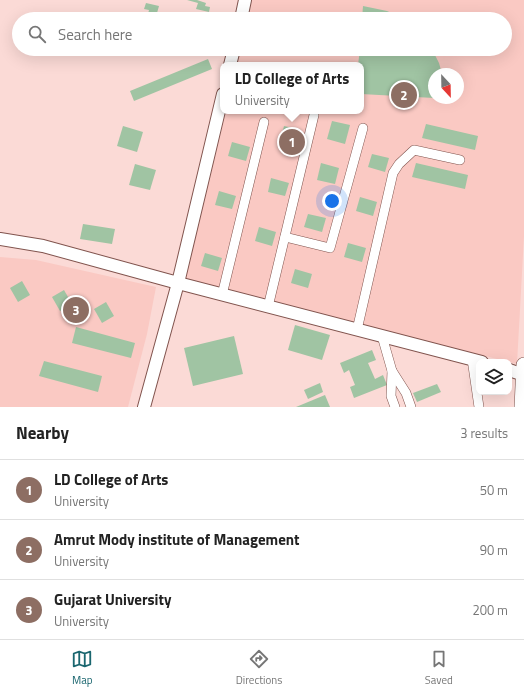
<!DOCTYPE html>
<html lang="en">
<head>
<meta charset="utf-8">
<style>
	:root { --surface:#fff; --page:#f6f6f6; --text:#222; --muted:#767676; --line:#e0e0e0; --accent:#1a666f }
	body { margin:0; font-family:"Titillium Web",sans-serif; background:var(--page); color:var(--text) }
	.controls { position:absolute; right:12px; bottom:12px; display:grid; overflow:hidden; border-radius:8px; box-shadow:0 4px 16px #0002 }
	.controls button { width:36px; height:36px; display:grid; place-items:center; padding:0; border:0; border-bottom:1px solid var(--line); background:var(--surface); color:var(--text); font:20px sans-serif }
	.compass { position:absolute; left:428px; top:68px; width:36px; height:36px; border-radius:50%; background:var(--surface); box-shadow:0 4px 16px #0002; rotate:158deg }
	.you { position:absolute; left:332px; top:201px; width:14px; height:14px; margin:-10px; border:3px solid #fff; border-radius:50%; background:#1a73e8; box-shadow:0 0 0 6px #1a73e833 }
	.badge { display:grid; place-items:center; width:26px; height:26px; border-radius:50%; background:var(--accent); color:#fff; font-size:13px; font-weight:700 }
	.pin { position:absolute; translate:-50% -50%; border:2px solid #fff; box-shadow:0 1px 4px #0006 }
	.popup { position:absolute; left:220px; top:62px; width:144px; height:52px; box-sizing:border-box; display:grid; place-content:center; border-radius:8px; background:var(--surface); filter:drop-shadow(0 1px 3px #0005); font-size:13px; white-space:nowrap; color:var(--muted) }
	.popup b { font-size:15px; color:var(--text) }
	.popup::after { content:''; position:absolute; left:50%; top:100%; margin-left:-8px; border:8px solid transparent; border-top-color:var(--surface) }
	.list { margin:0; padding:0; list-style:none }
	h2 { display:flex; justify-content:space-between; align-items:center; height:52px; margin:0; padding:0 16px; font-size:17px }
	h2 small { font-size:13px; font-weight:400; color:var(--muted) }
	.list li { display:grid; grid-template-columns:26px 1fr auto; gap:12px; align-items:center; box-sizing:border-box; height:60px; padding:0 16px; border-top:1px solid var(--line) }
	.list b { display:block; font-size:15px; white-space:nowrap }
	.list p { margin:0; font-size:13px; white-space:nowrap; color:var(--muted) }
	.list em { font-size:13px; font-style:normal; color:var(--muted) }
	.icon { flex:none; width:22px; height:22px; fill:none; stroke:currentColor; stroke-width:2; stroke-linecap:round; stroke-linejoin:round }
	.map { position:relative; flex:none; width:524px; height:407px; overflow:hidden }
	.search { position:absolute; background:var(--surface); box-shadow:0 4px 16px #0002; left:12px; right:12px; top:12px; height:44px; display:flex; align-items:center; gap:10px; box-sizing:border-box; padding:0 14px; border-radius:22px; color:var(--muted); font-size:15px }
	.sheet { height:232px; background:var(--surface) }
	nav { display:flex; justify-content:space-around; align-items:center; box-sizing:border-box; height:56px; border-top:1px solid var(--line); background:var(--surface); font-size:11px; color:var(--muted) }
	nav a { display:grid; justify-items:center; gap:2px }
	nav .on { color:var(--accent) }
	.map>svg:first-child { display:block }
</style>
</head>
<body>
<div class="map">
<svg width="524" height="407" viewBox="0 0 524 407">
	<rect width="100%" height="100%" fill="#fbdad6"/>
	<!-- built -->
	<g fill="#fac9c3" fill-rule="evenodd">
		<path d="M252,0H524V236L517,364L185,281L226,111H361V65H237L241,49H505V19H248ZM434,74H458V98H434Z"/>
		<path d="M0,257L36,260L156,287L147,334L128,407H0Z"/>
	</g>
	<!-- building -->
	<g fill="#a0c4a3">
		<path d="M187,0H197L206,3L205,6L210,7L209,12L196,9L198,3Z"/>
		<path d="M146,3L159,6L157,13L166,15L165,19H157L158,16L148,14L149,10L144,9Z"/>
		<path d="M363,6L387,11L405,19H362Z"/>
		<path d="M360,49H432L439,63L442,74H434V98L361,94V65H358Z"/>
		<path d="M208,59L212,69L134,101L130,91Z"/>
		<path d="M332,121L350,125L345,144L327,139Z"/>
		<path d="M426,124L478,136L475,150L422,138Z"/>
		<path d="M123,126L143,132L137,152L117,146Z"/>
		<path d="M284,126L301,130L295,150L279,145Z"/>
		<path d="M232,142L250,147L246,161L228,156Z"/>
		<path d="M372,154L389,158L385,172L368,167Z"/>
		<path d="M321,163L339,168L335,184L317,180Z"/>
		<path d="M416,163L468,175L465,189L412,177Z"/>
		<path d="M135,164L156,170L150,190L129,185Z"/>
		<path d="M271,178L289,183L285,196L268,192Z"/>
		<path d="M219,191L236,196L232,209L215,205Z"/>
		<path d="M360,197L377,202L373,216L356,211Z"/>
		<path d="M308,214L326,218L322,232L304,227Z"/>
		<path d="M83,224L115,229L112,244L80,239Z"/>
		<path d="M259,227L276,232L272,246L255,241Z"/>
		<path d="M348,243L366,248L362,262L344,257Z"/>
		<path d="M205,253L222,258L218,271L201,266Z"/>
		<path d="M295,269L312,274L308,288L291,283Z"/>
		<path d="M22,281L30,295L18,302L10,288Z"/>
		<path d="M64,290L72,304L60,311L52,297Z"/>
		<path d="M106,302L114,316L102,323L94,309Z"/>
		<path d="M295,325L330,335L322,360L288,350Z"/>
		<path d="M76,327L135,343L131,358L72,343Z"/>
		<path d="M234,336L243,374L193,386L184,348Z"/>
		<path d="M372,350L376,360L368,363L375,379L383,375L387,385L354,398L350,387L355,385L349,370L344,373L340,363Z"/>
		<path d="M44,361L102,376L98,392L39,376Z"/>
		<path d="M320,383L323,392L308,399L304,390Z"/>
		<path d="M437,384L441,392L417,402L413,393Z"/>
		<path d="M325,395L330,407H296Z"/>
	</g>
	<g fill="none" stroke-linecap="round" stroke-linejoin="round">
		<!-- minor casing -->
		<g stroke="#81544e" stroke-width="10">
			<g id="minor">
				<path d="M285,237L330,248L363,128"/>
				<path d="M222,295L264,122"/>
				<path d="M268,307L314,115"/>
				<path d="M357,330L393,173L399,164L414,150L460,160"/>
				<path d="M382,336L392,371L391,396L395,407"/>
				<path d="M472,359L479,407"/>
				<path d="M392,371L406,393L411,407"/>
			</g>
		</g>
		<!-- tertiary casing -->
		<g stroke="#81544e" stroke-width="14">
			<g id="tertiary">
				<path d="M241,19L245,0"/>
				<path d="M230,65L234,49"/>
				<path d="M0,239L43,246L178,283L223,94"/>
				<path d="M509,370L524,375"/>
				<path d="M144,407L178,283L482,362"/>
			</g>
		</g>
		<!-- primary casing -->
		<g stroke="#81544e" stroke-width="16">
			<path id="primary" d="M522,407L524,365"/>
		</g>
		<!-- minor -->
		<use href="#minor" stroke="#fff" stroke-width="9"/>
		<!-- tertiary -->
		<use href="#tertiary" stroke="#fff" stroke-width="12"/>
		<!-- primary -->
		<use href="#primary" stroke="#fff" stroke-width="15"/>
	</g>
</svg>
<div class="controls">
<button><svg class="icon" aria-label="layers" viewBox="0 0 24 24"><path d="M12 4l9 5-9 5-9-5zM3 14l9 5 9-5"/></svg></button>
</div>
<svg class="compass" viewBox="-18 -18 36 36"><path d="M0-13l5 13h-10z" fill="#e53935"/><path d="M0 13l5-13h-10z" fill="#767676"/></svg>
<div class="you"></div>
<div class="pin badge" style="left:292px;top:142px;background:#8d6e63">1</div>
<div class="popup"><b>LD College of Arts</b>University</div>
<div class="pin badge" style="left:404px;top:95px;background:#8d6e63">2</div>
<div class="pin badge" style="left:76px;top:310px;background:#8d6e63">3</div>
<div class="search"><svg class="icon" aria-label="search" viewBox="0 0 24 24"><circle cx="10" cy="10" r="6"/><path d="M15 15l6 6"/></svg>Search here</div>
</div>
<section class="sheet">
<h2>Nearby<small>3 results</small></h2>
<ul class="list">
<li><span class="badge" style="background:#8d6e63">1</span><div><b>LD College of Arts</b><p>University</p></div><em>50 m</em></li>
<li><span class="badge" style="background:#8d6e63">2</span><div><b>Amrut Mody institute of Management</b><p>University</p></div><em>90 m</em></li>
<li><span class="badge" style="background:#8d6e63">3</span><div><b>Gujarat University</b><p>University</p></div><em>200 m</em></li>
</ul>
</section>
<nav>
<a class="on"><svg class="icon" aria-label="map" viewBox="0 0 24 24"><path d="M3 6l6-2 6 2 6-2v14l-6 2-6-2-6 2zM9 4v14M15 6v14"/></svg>Map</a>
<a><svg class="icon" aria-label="directions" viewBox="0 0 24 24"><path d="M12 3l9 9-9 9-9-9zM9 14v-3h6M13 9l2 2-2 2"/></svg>Directions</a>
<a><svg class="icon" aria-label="saved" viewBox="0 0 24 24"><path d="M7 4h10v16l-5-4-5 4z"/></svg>Saved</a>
</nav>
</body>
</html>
